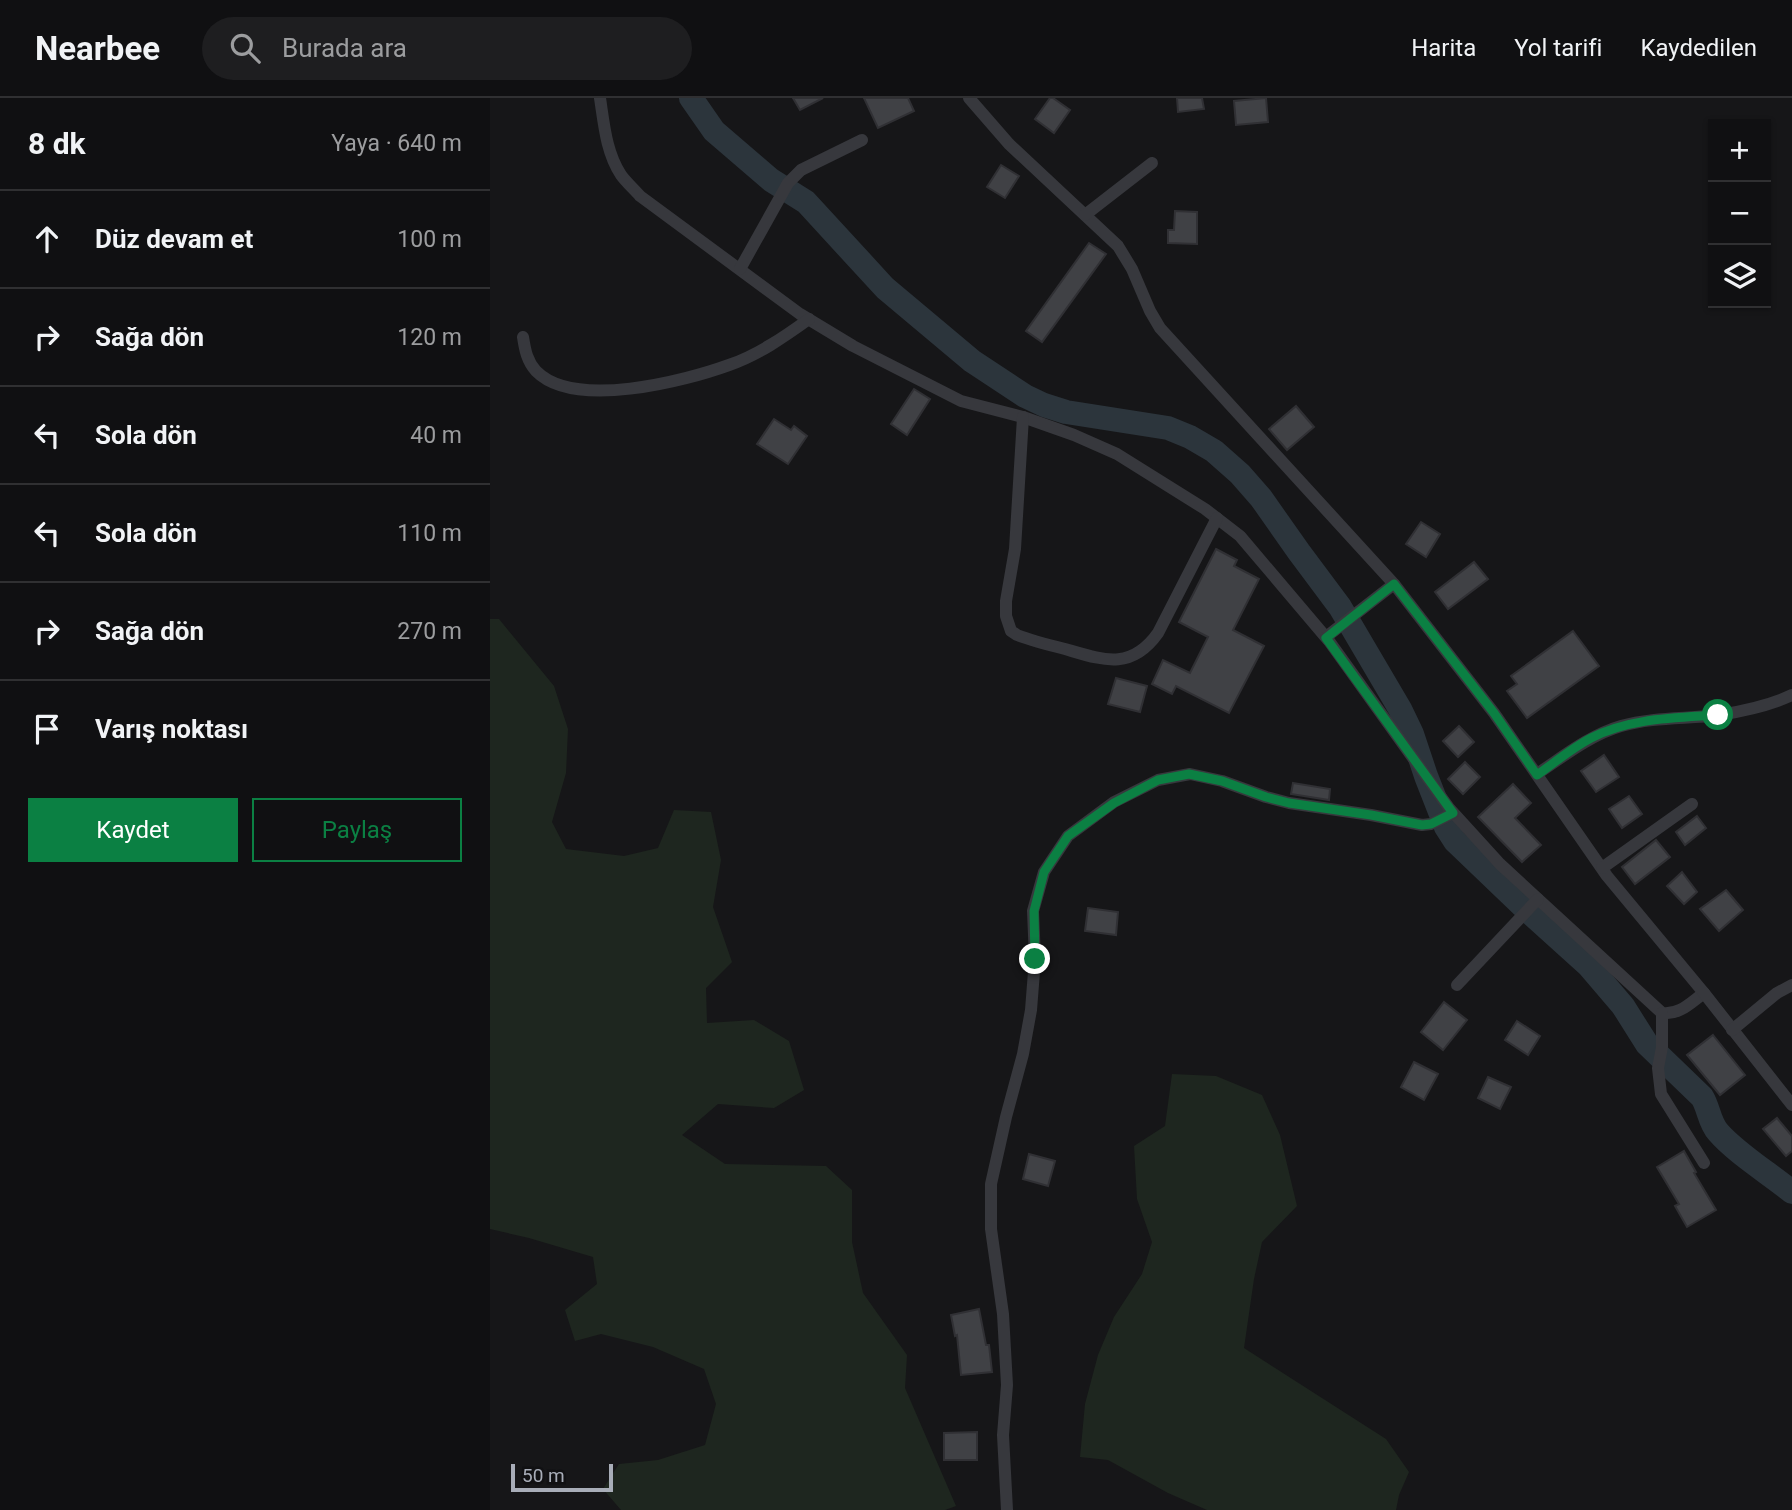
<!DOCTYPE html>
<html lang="tr">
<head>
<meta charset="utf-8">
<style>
	:root { --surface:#101012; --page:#1e1e20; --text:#f1f3f6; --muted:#9c9d9f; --line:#303032; --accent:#0b8043 }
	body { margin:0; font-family:Roboto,sans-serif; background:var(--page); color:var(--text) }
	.controls { position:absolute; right:21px; top:21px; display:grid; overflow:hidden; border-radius:0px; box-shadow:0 2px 5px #0004 }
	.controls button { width:63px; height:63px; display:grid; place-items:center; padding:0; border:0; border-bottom:2px solid var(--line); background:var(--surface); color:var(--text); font:35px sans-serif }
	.scale { position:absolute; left:21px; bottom:18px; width:102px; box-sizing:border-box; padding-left:7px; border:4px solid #a8adb8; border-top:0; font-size:19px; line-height:24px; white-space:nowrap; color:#a8adb8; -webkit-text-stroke:5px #111113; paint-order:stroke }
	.stop { position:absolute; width:21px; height:21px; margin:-16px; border:5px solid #0b8043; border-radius:50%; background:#fff }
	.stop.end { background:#0b8043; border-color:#fff; box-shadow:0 2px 7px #0008 }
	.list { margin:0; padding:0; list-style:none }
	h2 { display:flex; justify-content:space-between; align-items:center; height:91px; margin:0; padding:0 28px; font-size:30px }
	h2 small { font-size:23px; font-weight:400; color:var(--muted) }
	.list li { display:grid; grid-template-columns:46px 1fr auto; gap:21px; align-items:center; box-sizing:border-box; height:98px; padding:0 28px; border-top:2px solid var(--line) }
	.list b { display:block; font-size:26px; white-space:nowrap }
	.list em { font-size:23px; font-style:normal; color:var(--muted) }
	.actions { display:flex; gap:14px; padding:21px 28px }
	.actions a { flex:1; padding:16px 0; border:2px solid var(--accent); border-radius:0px; text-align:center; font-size:24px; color:var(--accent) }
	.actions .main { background:var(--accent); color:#fff }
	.icon { flex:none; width:38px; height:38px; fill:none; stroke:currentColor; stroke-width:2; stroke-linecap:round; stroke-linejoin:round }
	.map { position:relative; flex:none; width:1302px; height:1412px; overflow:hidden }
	header { display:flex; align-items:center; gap:42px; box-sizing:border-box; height:98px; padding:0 35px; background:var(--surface); border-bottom:2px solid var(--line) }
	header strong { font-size:33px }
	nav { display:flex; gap:38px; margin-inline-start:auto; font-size:24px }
	.search { width:490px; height:63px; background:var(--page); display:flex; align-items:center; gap:18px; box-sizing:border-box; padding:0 24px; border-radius:38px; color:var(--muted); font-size:26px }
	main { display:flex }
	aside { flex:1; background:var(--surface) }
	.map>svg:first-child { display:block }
</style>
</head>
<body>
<header>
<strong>Nearbee</strong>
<div class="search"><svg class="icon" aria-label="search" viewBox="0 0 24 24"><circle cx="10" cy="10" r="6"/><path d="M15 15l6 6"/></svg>Burada ara</div>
<nav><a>Harita</a><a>Yol tarifi</a><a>Kaydedilen</a></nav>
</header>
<main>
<aside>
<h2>8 dk<small>Yaya · 640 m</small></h2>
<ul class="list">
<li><svg class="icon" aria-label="ahead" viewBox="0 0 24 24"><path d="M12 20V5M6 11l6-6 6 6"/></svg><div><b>Düz devam et</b></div><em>100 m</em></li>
<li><svg class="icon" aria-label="right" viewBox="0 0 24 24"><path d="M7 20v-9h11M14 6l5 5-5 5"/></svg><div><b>Sağa dön</b></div><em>120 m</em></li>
<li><svg class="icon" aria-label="left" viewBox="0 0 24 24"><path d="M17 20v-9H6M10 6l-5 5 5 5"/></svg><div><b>Sola dön</b></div><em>40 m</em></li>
<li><svg class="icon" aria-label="left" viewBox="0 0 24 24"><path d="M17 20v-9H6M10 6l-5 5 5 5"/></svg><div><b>Sola dön</b></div><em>110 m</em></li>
<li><svg class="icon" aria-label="right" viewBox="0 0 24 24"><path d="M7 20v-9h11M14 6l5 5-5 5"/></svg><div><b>Sağa dön</b></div><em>270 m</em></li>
<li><svg class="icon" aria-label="arrive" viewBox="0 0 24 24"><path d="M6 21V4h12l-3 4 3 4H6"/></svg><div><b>Varış noktası</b></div></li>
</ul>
<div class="actions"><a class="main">Kaydet</a><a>Paylaş</a></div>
</aside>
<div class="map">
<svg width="1302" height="1412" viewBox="0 0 1302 1412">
	<rect width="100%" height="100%" fill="#161618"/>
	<!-- green -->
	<g fill="#1e261f">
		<path d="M0,521H9L64,588L78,631L76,675L62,724L76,751L134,758L168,750L184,712L221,714L231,762L223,809L242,864L216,890L217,925L264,922L299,943L314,992L284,1010L228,1006L192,1037L235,1066L336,1068L362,1092V1144L373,1195L417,1257L415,1290L466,1408L455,1412H131L113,1391L129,1366L168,1362L215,1347L226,1306L214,1271L163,1249L111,1236L85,1243L75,1212L107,1186L103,1159L39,1140L0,1131Z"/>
		<path d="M682,976L726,978L772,997L790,1037L807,1108L772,1144L764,1181L754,1250L896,1341L919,1374L909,1397L906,1412H717L678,1395L618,1362L590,1359L595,1306L608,1257L624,1219L652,1176L662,1144L647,1101L644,1048L675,1028Z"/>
	</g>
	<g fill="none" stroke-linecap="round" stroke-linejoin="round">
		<!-- river -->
		<path stroke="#2c353c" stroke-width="24" d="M201,0L224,33L281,82L316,104L395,190L482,263L535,298L554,307L576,314L678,330L700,339L724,353L750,376L771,400L809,454L850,509L910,611L922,636L936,678L956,729L965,743L1037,812L1098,867L1133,908L1157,946L1212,999C1219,1010 1219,1024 1228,1034C1246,1055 1280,1076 1302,1094"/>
	</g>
	<!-- building -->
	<g fill="#404145" stroke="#303034" stroke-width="2">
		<path d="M303,0H333L310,12Z"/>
		<path d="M374,0H418L424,13L388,30Z"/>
		<path d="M560,0H563L580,12L564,35L545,21Z"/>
		<path d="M687,0H712L714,11L688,14Z"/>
		<path d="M776,0L778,24L746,27L744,3Z"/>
		<path d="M511,67L529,78L515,100L497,89Z"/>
		<path d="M685,113L707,114V146L678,145V132H684Z"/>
		<path d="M599,145L616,156L552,244L536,233Z"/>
		<path d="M424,291L440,301L417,337L401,326Z"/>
		<path d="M806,308L824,329L797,352L779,331Z"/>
		<path d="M284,321L301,332L304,328L317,338L298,366L267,346Z"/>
		<path d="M931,424L950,436L936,459L916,446Z"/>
		<path d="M726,451L747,462L744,468L769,481L743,532L774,548L739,615L686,588L682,596L662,586L673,562L700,575L718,539L689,524Z"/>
		<path d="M984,464L998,481L958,511L945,494Z"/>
		<path d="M1083,533L1109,568L1037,620L1017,593L1027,586L1021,578Z"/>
		<path d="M626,580L657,588L650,614L618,606Z"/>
		<path d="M969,628L984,644L968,659L953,643Z"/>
		<path d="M1114,657L1129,679L1106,694L1091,673Z"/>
		<path d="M975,664L990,679L973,696L958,681Z"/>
		<path d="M803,685L840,691L839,702L801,696Z"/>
		<path d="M1023,686L1041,705L1025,720L1051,747L1032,764L988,719Z"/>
		<path d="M1139,698L1152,716L1132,730L1119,711Z"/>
		<path d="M1207,718L1216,730L1195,747L1186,734Z"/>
		<path d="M1166,742L1180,759L1145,786L1132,769Z"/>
		<path d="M1192,774L1207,794L1194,806L1177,788Z"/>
		<path d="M1236,792L1253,812L1229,833L1210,811Z"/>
		<path d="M598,810L628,814L626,837L595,833Z"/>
		<path d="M954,904L977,922L953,952L931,934Z"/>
		<path d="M1027,923L1050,938L1038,957L1015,942Z"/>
		<path d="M1223,937L1255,977L1230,997L1197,957Z"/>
		<path d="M924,964L948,976L934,1002L911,989Z"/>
		<path d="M998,979L1021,989L1010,1011L988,1000Z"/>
		<path d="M1287,1020L1302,1038V1053L1296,1058L1273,1031Z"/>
		<path d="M1194,1053L1206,1074L1204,1075L1226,1112L1197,1129L1185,1108L1189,1106L1167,1069Z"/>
		<path d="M539,1056L565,1063L558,1088L533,1081Z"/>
		<path d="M489,1211L496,1247H499L502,1274L471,1277L467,1237L465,1238L461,1217Z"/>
		<path d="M487,1334V1362H454V1335Z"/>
	</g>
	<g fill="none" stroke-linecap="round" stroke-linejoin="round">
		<!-- minor -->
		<g stroke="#37383d" stroke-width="12">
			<path d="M110,0C114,26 116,54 131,77C136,84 144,91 150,98L310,216L363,248L471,303L533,319L584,337L627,356L715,411L750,438L839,543L959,710L1010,766L1172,915C1190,917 1200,905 1214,895"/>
			<path d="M479,0L519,46L628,148L642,171L660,213L670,230L904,486L1004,615L1117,778L1214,895L1302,1007"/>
			<path d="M595,117L662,65"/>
			<path d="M250,171L298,85L311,72L372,42"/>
			<path d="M33,239C35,252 37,263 46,273C84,312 195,283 239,267C268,257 294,239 319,221"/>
			<path d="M533,319L525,451L516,503V518L521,533L527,537C543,543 559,547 575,551C613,562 641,573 668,535L727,420"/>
			<path d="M836,539L904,486"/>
			<path d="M1047,676C1074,658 1100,637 1131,628C1163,619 1196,621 1229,617C1254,613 1279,608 1302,597"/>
			<path d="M1112,770L1202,706"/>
			<path d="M967,887L1048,801"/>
			<path d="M1172,915V949L1168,970L1171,996L1214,1065"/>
			<path d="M1242,932L1287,895L1302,887"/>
			<path d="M517,1412L513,1337L517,1287L513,1216L501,1131V1086L516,1019L533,956L541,912L545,861L543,813L554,774L578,738L624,704L668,682L700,676L732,683L776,699L799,705L881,717L932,727L941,726L963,715"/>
		</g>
	</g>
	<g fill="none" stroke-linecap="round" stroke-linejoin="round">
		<!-- route -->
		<path stroke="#0b8043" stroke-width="9" d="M545,861L544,813L554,774L578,738L624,705L668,682L699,676L732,683L776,699L799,705L881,717L932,727L941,726L963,715L836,540L904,486L1004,615L1047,677C1064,665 1082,650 1101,640C1140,620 1185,620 1228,617"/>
	</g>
</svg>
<div class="controls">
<button>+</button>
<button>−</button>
<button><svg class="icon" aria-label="layers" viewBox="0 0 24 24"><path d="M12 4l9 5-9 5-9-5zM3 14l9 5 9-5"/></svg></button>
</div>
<div class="scale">50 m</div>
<div class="stop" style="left:1228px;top:617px"></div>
<div class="stop end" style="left:545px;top:861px"></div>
</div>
</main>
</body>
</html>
